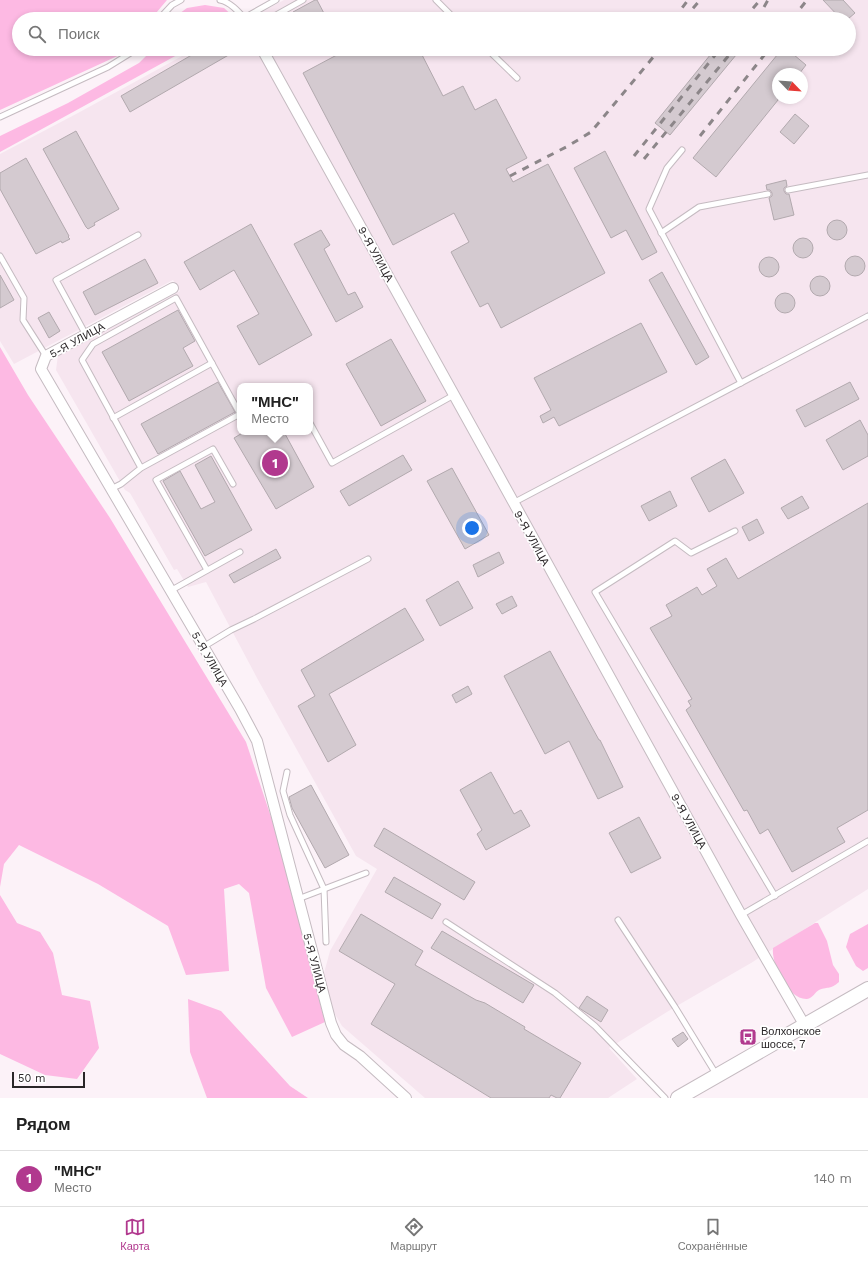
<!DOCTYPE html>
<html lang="ru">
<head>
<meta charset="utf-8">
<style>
	:root { --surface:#fff; --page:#f2f2f2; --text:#222; --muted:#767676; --line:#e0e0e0; --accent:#b1398e }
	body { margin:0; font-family:"Work Sans",sans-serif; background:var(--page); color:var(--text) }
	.compass { position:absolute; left:772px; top:68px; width:36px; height:36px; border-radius:50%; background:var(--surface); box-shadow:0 2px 6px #0003; rotate:115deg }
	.scale { position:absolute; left:12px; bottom:10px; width:73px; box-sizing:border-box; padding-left:4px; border:2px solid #2a2628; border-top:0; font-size:11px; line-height:14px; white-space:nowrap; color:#2a2628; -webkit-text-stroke:3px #fff; paint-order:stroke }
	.you { position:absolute; left:472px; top:528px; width:14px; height:14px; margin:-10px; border:3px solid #fff; border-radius:50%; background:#1a73e8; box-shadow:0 0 0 6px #1a73e833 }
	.badge { display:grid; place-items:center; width:26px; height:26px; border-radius:50%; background:var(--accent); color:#fff; font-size:13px; font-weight:700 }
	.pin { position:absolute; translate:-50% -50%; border:2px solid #fff; box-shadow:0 1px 4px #0006 }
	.popup { position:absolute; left:237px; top:383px; width:76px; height:52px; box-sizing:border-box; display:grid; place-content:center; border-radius:8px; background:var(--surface); filter:drop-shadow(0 1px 3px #0005); font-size:13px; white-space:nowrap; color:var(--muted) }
	.popup b { font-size:15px; color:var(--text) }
	.popup::after { content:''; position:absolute; left:50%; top:100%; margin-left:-8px; border:8px solid transparent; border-top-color:var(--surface) }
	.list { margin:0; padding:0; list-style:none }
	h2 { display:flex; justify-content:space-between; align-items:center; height:52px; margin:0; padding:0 16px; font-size:17px }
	h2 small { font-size:13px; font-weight:400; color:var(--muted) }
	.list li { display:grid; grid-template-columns:26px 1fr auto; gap:12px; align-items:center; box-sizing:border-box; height:56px; padding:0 16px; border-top:1px solid var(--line) }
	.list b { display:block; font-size:15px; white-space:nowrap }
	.list p { margin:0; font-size:13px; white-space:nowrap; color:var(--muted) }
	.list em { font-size:13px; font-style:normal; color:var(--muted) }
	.icon { flex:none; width:22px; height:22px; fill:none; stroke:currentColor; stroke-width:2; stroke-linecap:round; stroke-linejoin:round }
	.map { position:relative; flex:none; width:868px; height:1098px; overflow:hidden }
	.search { position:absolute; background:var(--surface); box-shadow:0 2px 6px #0003; left:12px; right:12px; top:12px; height:44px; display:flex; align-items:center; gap:10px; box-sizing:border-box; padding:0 14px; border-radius:22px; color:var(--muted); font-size:15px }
	.sheet { height:108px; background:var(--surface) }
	nav { display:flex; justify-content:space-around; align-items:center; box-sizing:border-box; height:56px; border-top:1px solid var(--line); background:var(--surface); font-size:11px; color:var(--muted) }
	nav a { display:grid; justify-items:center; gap:2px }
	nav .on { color:var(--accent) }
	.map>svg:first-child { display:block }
</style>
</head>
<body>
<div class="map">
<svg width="868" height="1098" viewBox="0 0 868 1098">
	<rect width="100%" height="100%" fill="#fcf2f8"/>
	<!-- built -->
	<path fill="#f6e5ef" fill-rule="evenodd" d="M284,0H868V889L751,963L675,1007L609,1048L637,1079L608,1098H425L342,1026L332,1009L323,977L330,951L377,869L356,856L257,678L206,582L188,587L177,569L174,570L130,493L125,490L56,370L58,355L180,291L173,280L14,364L0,341V154L78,113L195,49H849V19H249ZM778,74H802V98H778ZM240,386H310V432H240Z"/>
	<!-- green -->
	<g fill="#fdb9e3">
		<path d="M0,0H167L151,19H19V49H128L124,53L0,110Z"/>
		<path d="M205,5L224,8L236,19H172L187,8Z"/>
		<path d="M153,49H188L0,152V136L68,103L139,63Z"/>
		<path d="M0,347L28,395L110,518L246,742L273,823L325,1022L292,1037L266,988L249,893L239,884L224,889L229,971L186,975L168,926L98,884L19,845L4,864L0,887Z"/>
		<path d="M0,895L17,923L40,932L53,953L62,995L90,1001L99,1048L77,1079L45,1075L0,1054Z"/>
		<path d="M815,923H818L827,941L833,965L839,974V982C830,990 829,986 819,990C815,992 813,998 807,999C788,1000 771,963 773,948Z"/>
		<path d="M868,924V968L863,971L856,966L846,947L850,934Z"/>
		<path d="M188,999L221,1011L290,1086L308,1098H207L190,1052Z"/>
	</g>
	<!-- building -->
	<g fill="#d4cad0" stroke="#b2a9ae">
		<path d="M315,0H317L327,19H297L293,12Z"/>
		<path d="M823,0H843L855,13L848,19H841Z"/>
		<path d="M202,49H239L130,112L121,96Z"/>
		<path d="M348,49H419L443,96L463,86L475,110L496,99L527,158L506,169L513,182L548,164L605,273L501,328L488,303L480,307L451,252L469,242L454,213L393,245L303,73Z"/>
		<path d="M715,49H741L670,135L655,123Z"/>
		<path d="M782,49H787L806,65L799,74H778V100L716,177L693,158Z"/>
		<path d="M795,114L809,126L794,144L780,132Z"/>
		<path d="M76,131L119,209L94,223L95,225L88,229L86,227L43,149Z"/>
		<path d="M605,151L657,252L642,260L626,230L611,238L574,168Z"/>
		<path d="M26,158L69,236L68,237L70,239L62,243L61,241L36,254L0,189V173Z"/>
		<path d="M786,180L787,186L784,188V191L786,194H789L794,215L774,220L769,198L772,196V193L770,190H767L766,185Z"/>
		<circle cx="837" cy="230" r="10"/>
		<path d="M251,224L312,335L259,365L237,326L259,314L234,270L200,290L184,262Z"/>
		<path d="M321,230L330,245L324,249L348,295L355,292L363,307L336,322L294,244Z"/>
		<circle cx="803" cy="248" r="10"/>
		<circle cx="855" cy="266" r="10"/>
		<circle cx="769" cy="267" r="10"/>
		<path d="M145,259L158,283L95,315L83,292Z"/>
		<path d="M662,272L709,357L696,365L649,280Z"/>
		<path d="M0,275L14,300L0,308Z"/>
		<circle cx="820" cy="286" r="10"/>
		<circle cx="785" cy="303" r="10"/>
		<path d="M178,310L195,341L183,348L193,366L129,401L102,352Z"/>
		<path d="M49,312L60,331L49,338L38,318Z"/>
		<path d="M641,323L667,372L559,426L554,417L543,423L540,416L551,410L534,378Z"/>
		<path d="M391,339L426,401L381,426L346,364Z"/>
		<path d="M218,382L235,412L158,454L141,424Z"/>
		<path d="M850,382L859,399L805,427L796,410Z"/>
		<path d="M860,420L868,435V456L843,470L826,440Z"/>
		<path d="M244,432H284L314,487L276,509L234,438Z"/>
		<path d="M403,455L412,470L349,506L340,491Z"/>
		<path d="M211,456L252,530L205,556L163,481L180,471L201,509L215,502L195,465Z"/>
		<path d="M725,459L744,493L709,512L691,478Z"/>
		<path d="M452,468L489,535L465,549L427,481Z"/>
		<path d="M670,491L677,506L649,521L641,506Z"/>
		<path d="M802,496L809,508L788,519L781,508Z"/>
		<path d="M868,503V810L837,828L845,842L792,872L768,829L760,834L747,810L744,811L686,710L691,706L688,701L692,699L650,628L672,616L666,605L697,587L702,595L717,586L707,569L726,558L738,579Z"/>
		<path d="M757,519L764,533L749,541L742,527Z"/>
		<path d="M276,549L281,558L234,583L229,575Z"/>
		<path d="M499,552L504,563L478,577L473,565Z"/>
		<path d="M458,581L473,608L440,626L426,600Z"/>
		<path d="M512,596L517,606L502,614L496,604Z"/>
		<path d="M405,608L424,640L329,694L356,745L328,762L298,706L315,696L301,670Z"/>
		<path d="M550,651L599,740H600L623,787L598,799L569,741L545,754L504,676Z"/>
		<path d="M468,686L472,694L456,703L452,695Z"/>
		<path d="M491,772L514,814L521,810L530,826L486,850L477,834L482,830L460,790Z"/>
		<path d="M311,785L349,855L325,868L292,808L289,797Z"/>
		<path d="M639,817L661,858L631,873L609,833Z"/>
		<path d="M384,828L475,882L464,900L374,846Z"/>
		<path d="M394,877L441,904L432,919L385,892Z"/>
		<path d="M361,914L423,951L415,965L476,1000L485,1003L525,1027L524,1029L581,1063L560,1098H557L551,1095L549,1098H491L371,1024L395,984L339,951Z"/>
		<path d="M442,931L534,985L523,1003L431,948Z"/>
		<path d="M587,996L608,1010L601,1022L579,1008Z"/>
		<path d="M683,1032L688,1039L678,1047L672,1039Z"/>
	</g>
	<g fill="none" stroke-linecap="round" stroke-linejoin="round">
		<!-- service casing -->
		<g stroke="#c5bbc1" stroke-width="7">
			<g id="service">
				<path d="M220,0C230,2 238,11 245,19"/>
				<path d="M436,0L455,19"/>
				<path d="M244,18L276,0"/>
				<path d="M159,19L172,5L181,0"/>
				<path d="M269,19L303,0"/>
				<path d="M487,49L517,78"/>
				<path d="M0,117L108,67L137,49"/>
				<path d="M682,150L667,168L649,209L741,383"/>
				<path d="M788,190L868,175"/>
				<path d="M661,233L699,207L768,194"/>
				<path d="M0,256L24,298L23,320L46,356"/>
				<path d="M86,335L56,280L138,235"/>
				<path d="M113,418L212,363"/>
				<path d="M310,423L332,463L454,395"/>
				<path d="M111,489L121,484L141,468L82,360L93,344L176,298L240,414L141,468"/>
				<path d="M513,503L868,316"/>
				<path d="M735,531L691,553L675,541L595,592L775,896"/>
				<path d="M207,570L156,480L213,449L233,484"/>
				<path d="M170,591L240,552"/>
				<path d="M203,647L231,630L254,619L368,559"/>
				<path d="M287,772L283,791L290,815L324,889L326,942"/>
				<path d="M298,899L366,873"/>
				<path d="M741,915L868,841"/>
				<path d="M618,920L675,1007L716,1074"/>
				<path d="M446,922L555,993L595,1026L665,1098"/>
			</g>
		</g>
		<!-- minor casing -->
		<g stroke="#c5bbc1" stroke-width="12">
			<g id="minor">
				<path d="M262,49L494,467L741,915L805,1026"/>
				<path d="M173,288L46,356L41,369L240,709L257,741L331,1023L336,1035L344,1045L360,1056L406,1098"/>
			</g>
		</g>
		<!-- secondary casing -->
		<g stroke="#c5bbc1" stroke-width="16">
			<path id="secondary" d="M678,1098L868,989"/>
		</g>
		<!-- service -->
		<use href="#service" stroke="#fff" stroke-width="5"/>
		<!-- minor -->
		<use href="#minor" stroke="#fff" stroke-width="10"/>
		<!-- secondary -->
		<use href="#secondary" stroke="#fff" stroke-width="14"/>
		<!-- rail -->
		<g stroke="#8c8689" stroke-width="3" stroke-dasharray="7 7" stroke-linecap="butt">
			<path d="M674,19L688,0"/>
			<path d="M684,19L700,0"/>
			<path d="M744,19L760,0"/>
			<path d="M757,19L768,0"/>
			<path d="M792,19L807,0"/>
			<path d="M700,136L769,49"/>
			<path d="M634,156L720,49"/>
			<path d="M644,159L734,49"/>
			<path d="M510,176L568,146L591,132L660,49"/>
		</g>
	</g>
	<!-- icons -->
	<defs>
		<g id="bus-square" transform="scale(0.9)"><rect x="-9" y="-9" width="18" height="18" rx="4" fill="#b1398e" stroke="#fff"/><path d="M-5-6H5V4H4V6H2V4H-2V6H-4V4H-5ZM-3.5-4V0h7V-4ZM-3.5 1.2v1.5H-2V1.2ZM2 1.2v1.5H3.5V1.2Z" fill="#fff"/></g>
	</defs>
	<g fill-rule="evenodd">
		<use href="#bus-square" x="748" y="1037"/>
	</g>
	<g text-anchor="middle" stroke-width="3.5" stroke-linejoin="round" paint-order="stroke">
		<!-- street labels -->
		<g font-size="11" fill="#2a2628" stroke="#fff">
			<text transform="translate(376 254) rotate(61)" y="4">9-Я УЛИЦА</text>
			<text transform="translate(77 340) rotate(-29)" y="4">5-Я УЛИЦА</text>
			<text transform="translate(532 538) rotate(61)" y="4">9-Я УЛИЦА</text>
			<text transform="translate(210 659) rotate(60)" y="4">5-Я УЛИЦА</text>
			<text transform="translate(689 821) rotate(61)" y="4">9-Я УЛИЦА</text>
			<text transform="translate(315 963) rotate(75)" y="4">5-Я УЛИЦА</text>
		</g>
		<!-- poi labels -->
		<g font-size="11" fill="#2a2628" stroke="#fff" text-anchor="start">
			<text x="761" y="1035">Волхонское<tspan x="761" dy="13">шоссе, 7</tspan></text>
		</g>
	</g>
</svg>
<svg class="compass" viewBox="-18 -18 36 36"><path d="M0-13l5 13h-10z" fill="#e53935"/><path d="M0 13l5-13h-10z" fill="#767676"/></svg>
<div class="scale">50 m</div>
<div class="you"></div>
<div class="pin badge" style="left:275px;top:463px">1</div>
<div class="popup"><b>&quot;МНС&quot;</b>Место</div>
<div class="search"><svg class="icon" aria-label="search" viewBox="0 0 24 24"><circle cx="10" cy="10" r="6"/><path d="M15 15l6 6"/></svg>Поиск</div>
</div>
<section class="sheet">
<h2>Рядом<small></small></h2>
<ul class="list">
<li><span class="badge">1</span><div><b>&quot;МНС&quot;</b><p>Место</p></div><em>140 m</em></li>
</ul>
</section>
<nav>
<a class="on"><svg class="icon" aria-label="map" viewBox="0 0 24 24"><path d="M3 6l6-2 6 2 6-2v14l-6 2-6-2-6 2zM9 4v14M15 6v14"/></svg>Карта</a>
<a><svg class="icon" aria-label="directions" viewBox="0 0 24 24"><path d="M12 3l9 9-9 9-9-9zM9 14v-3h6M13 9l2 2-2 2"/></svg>Маршрут</a>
<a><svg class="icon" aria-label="saved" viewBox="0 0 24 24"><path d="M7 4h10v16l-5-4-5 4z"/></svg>Сохранённые</a>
</nav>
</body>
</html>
